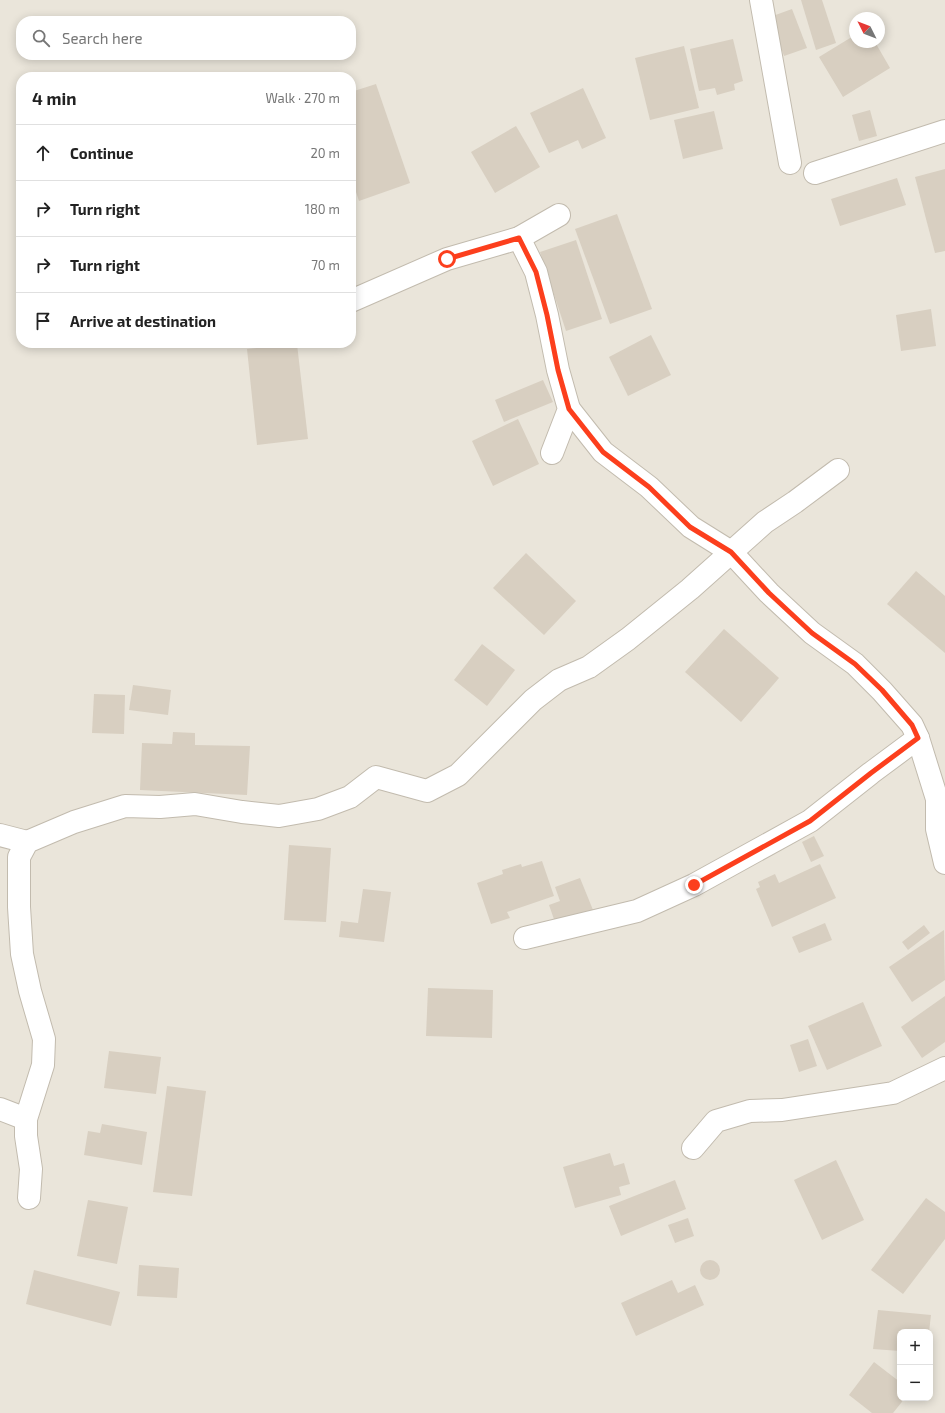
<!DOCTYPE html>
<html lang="en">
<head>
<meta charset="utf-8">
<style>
	:root { --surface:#fff; --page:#f2f2f2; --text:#222; --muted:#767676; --line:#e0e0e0 }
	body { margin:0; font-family:"Exo 2",sans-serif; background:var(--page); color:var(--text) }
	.controls { position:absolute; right:12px; bottom:12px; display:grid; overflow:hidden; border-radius:8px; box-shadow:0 2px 10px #0003 }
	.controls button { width:36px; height:36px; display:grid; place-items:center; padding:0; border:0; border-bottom:1px solid var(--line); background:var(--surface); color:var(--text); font:20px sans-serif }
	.compass { position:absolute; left:849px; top:12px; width:36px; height:36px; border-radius:50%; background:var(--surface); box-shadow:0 2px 10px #0003; rotate:312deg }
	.stop { position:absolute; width:12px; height:12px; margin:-9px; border:3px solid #fc3f1d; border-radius:50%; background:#fff }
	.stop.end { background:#fc3f1d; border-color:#fff; box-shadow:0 1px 4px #0008 }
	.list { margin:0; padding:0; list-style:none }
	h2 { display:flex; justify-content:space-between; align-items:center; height:52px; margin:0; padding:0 16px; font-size:17px }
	h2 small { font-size:13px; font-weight:400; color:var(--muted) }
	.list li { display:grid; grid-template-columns:26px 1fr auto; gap:12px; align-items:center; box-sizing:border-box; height:56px; padding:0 16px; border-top:1px solid var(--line) }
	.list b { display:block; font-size:15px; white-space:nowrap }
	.list em { font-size:13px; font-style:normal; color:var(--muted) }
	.icon { flex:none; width:22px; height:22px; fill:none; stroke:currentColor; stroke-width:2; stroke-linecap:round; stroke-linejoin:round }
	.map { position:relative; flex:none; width:945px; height:1413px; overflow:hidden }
	.search { position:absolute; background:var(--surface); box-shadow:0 2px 10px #0003; left:16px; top:16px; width:340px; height:44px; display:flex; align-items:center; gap:10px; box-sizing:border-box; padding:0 14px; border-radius:16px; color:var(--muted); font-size:15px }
	.panel { position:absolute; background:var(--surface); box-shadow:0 2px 10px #0003; left:16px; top:72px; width:340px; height:276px; border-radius:16px }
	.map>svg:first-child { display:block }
</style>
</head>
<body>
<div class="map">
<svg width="945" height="1413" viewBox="0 0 945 1413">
	<rect width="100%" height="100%" fill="#f6f3ec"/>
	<!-- residential -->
	<path fill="#eae5da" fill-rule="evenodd" d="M0,0H945V1413H0ZM855,18H879V42H855ZM21,21H351V55H21ZM21,77H351V343H21ZM900,1332H930V1398H900Z"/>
	<!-- building -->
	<g fill="#d8cfc1">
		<path d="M801,0H822L836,43L816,50Z"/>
		<path d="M792,9L807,48L784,56L770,17Z"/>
		<path d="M855,35V42H875L890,68L843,97L819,57Z"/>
		<path d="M733,39L743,81L734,84L735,90L717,95L715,88L699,91L690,49Z"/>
		<path d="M684,46L699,108L650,120L635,58Z"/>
		<path d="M376,84L410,183L359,201L351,177V92Z"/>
		<path d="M583,88L606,138L582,149L578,140L549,153L530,113Z"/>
		<path d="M870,110L877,136L859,141L852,115Z"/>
		<path d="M714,111L723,149L683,159L674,120Z"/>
		<path d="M516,126L540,167L495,193L471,152Z"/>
		<path d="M945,169V251L935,253L915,177Z"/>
		<path d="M897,178L906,205L840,226L831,199Z"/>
		<path d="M617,214L652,309L610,324L575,229Z"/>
		<path d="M576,240L602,319L566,331L540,252Z"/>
		<path d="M931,309L936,346L901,351L896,315Z"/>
		<path d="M651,335L671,375L628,396L609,357Z"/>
		<path d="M297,344L308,439L257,445L247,349Z"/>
		<path d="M543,380L553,402L504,422L495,400Z"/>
		<path d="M518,419L539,464L493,486L472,441Z"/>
		<path d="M526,553L576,601L544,635L493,588Z"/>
		<path d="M916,571L945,596V653L887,604Z"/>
		<path d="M724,629L779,678L741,722L685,672Z"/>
		<path d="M482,644L515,670L487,706L454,680Z"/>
		<path d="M133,685L171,690L168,715L129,710Z"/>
		<path d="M94,694L125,695L124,734L92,733Z"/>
		<path d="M173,732L195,733V745L250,746L247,795L140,790L142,743L172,744Z"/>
		<path d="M814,836L824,856L811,862L802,842Z"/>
		<path d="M289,845L331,848L326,922L284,920Z"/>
		<path d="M542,861L554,896L507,912L510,918L491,924L477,883L503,874L502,870L521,864L522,867Z"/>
		<path d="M820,864L836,898L772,927L756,889L760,887L758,882L775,874L779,883Z"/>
		<path d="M580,878L593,910L556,925L549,905L560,901L555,887Z"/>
		<path d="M363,889L391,892L384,942L339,937L341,921L358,923Z"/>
		<path d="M825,923L832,940L799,953L792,937Z"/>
		<path d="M924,925L930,933L908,950L902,942Z"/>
		<path d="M944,930L945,980L912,1002L889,967Z"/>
		<path d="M428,988L493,990L492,1038L426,1036Z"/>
		<path d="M945,996V1042L922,1058L901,1027Z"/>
		<path d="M863,1002L882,1046L827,1070L808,1026Z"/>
		<path d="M808,1039L817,1066L799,1072L790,1045Z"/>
		<path d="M109,1051L161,1057L156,1094L104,1088Z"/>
		<path d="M167,1086L206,1091L192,1196L153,1192Z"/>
		<path d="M102,1124L147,1132L142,1165L84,1155L88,1131L100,1133Z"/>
		<path d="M610,1153L614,1166L624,1163L630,1184L619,1187L621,1195L575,1208L563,1167Z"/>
		<path d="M836,1160L864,1220L822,1240L794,1180Z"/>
		<path d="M675,1180L686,1209L621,1236L609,1206Z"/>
		<path d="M926,1198L945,1212V1239L903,1294L871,1270Z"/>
		<path d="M88,1200L128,1207L117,1264L77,1256Z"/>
		<path d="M688,1218L694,1236L675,1243L668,1225Z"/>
		<circle cx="710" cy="1270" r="10"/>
		<path d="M139,1265L179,1268L177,1298L137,1296Z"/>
		<path d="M34,1270L120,1292L111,1326L26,1304Z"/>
		<path d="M672,1280L678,1293L695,1285L704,1305L636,1336L621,1303Z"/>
		<path d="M878,1310L931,1315L929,1332H900V1351L873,1349Z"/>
		<path d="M874,1362L900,1382V1398H905L893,1413H872L849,1395Z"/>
	</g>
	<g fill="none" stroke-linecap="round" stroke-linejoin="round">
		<!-- minor casing -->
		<g stroke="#c2bbae" stroke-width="24">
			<g id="minor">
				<path d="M761,0L790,163"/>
				<path d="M815,173L945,131"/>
				<path d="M519,238L536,272L547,315L558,370L569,409L552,453"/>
				<path d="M351,301L447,259L519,238L559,215"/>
				<path d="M569,409L603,452L649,487L691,527L731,552L769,593L812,633L855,664L882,691L912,725L918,738L937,799V829L945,863"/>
				<path d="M0,835L27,842"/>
				<path d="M525,938L637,911L694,885L810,821L871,773L918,738"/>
				<path d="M0,1109L26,1119"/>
				<path d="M693,1148L716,1121L750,1111L782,1110L893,1093L945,1068"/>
				<path d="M29,1198L31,1169L26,1136V1119L43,1065L44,1039L30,991L22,954L19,907V857L27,842L74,822L125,806L160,807L195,804L242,812L279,816L318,809L350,797L376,777L427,791L458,775L533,700L559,680L589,667L628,639L690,589L765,522L795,502L838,470"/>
			</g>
		</g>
		<!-- minor -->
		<use href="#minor" stroke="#fff" stroke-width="22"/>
	</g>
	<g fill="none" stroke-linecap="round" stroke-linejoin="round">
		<!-- route -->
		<path stroke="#fc3f1d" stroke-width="5" d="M447,259L519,238L536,272L547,315L558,370L569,409L603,452L649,487L690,527L731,552L769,593L812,633L855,664L882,690L912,725L918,738L871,773L810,821L694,885"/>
	</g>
</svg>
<div class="controls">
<button>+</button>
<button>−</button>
</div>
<svg class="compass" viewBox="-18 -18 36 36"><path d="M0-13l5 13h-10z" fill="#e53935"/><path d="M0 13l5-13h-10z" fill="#767676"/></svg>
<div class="stop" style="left:447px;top:259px"></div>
<div class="stop end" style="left:694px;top:885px"></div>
<div class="search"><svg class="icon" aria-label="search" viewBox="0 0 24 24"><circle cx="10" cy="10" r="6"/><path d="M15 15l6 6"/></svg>Search here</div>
<section class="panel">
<h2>4 min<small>Walk · 270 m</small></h2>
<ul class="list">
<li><svg class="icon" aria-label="ahead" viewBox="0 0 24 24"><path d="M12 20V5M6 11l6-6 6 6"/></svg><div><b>Continue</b></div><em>20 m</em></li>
<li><svg class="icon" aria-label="right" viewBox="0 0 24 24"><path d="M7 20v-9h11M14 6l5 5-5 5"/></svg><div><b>Turn right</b></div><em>180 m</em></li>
<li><svg class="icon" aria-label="right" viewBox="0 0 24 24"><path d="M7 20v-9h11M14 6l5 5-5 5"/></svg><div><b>Turn right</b></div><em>70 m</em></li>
<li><svg class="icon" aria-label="arrive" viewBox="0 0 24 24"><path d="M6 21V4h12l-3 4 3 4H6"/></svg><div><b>Arrive at destination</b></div></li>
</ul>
</section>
</div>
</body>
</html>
